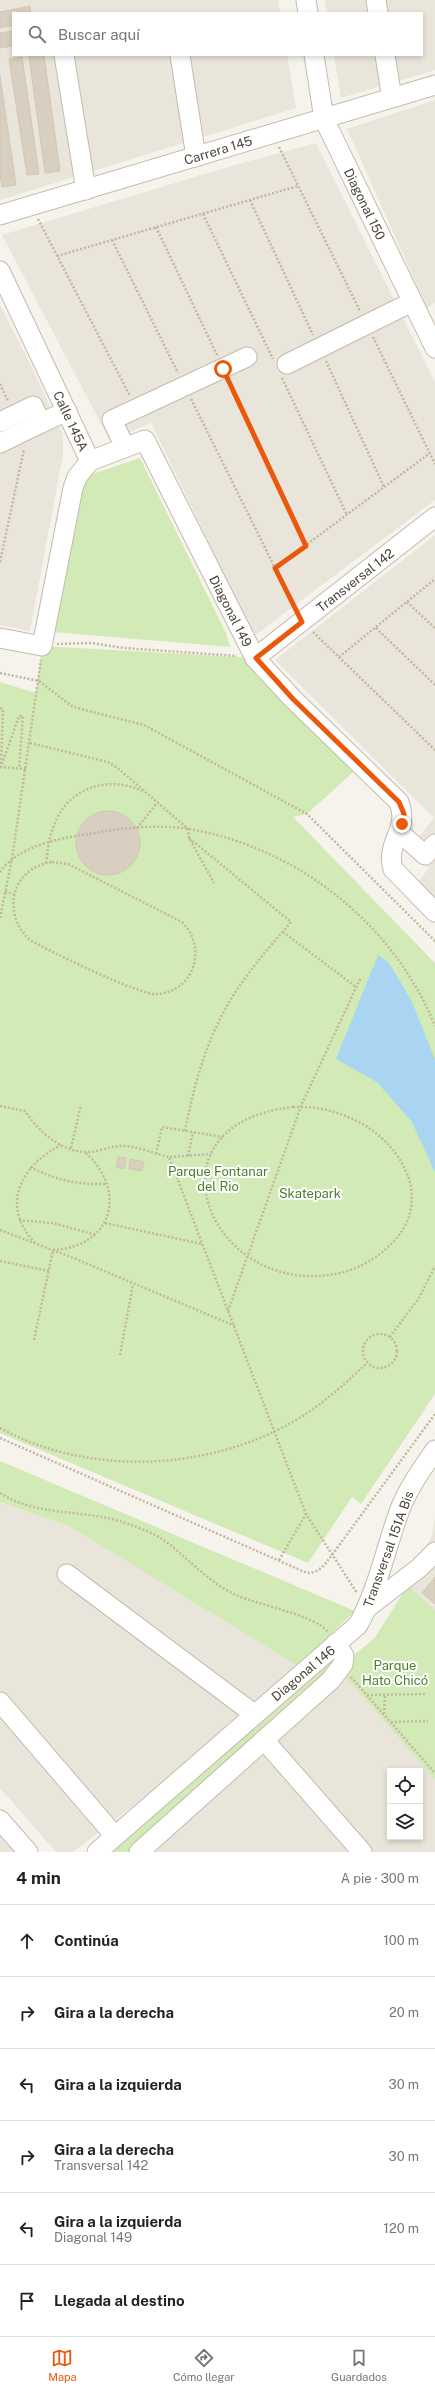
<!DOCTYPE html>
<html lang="es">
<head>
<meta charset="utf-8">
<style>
	:root { --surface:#fff; --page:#f2f2f2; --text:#222; --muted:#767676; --line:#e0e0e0; --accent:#ea580c }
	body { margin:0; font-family:"Public Sans",sans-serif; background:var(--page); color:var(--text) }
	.controls { position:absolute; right:12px; bottom:12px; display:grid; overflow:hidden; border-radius:0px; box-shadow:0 2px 6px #0003 }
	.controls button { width:36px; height:36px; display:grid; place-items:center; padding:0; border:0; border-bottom:1px solid var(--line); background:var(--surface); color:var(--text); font:20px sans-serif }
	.stop { position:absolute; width:12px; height:12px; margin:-9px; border:3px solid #ea580c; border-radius:50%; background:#fff }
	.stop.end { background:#ea580c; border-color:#fff; box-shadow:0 1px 4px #0008 }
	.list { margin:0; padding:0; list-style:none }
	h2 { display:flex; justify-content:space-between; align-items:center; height:52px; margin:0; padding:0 16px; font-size:17px }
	h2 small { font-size:13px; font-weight:400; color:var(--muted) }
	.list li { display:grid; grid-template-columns:26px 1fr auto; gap:12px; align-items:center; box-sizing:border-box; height:72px; padding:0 16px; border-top:1px solid var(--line) }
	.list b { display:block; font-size:15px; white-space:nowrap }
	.list p { margin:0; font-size:13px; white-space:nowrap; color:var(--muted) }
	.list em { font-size:13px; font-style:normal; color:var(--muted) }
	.icon { flex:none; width:22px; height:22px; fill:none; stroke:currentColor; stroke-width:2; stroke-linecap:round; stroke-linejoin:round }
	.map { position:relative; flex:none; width:435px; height:1852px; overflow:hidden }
	.search { position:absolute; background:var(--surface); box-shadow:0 2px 6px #0003; left:12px; right:12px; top:12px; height:44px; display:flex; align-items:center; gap:10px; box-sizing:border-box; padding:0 14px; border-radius:0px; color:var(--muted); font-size:15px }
	.sheet { height:484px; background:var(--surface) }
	nav { display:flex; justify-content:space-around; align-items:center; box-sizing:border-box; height:56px; border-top:1px solid var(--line); background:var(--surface); font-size:11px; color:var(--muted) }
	nav a { display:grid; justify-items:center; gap:2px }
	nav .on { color:var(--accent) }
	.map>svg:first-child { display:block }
</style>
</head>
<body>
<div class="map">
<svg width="435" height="1852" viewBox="0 0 435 1852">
	<rect width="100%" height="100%" fill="#f6f3ec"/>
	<!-- residential -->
	<g fill="#eae5da" fill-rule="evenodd">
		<path d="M0,0H278L280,13H13V55H287L296,108L0,200Z"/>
		<path d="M325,0H435V70L341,98L334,55H422V13H327Z"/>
		<path d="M435,100V303L427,308L347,129Z"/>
		<path d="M316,143L435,382V500L254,636L151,423L110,441L2,235L228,167Z"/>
		<path d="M0,305L30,363L63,435V454L30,631L0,625Z"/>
		<path d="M435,535V898L418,882L429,868L408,850L434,818L275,660Z"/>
		<path d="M0,1502L67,1525L298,1666L145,1797L73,1852H56L0,1788Z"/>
		<path d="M435,1519V1610L408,1585L415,1564L432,1536Z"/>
		<path d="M346,1672L435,1776V1852H140ZM390,1771H420V1837H390Z"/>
		<path d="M0,1835L15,1852H0Z"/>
	</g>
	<!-- green -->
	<g fill="#d2eab5">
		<path d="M140,458L226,633L230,647L53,632L84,477Z"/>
		<path d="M42,646L255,658L361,765L307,814L293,817L435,963V1394L361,1504L352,1497L308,1563L0,1433V682L36,693Z"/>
		<path d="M0,1461L355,1611L298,1666L67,1525L0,1502Z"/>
		<path d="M408,1585L435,1610V1779L345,1676L350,1658L374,1639Z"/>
		<path d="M332,1653L340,1658L324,1677L129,1852H107Z"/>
	</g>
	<!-- water -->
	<path fill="#a9d4f2" d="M378,955L389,963L411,1000L435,1059V1172L412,1122L377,1082L336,1059Z"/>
	<!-- building -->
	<g fill="#d8cfc1" stroke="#d3c7b4">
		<path d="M30,6L31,13H13V25L0,28V12Z"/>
		<path d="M13,31V46L0,48V33Z"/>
		<path d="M44,55L60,171L45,173L29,56Z"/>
		<path d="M22,57L39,174L27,175L9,59Z"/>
		<path d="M0,76L16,185L2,187L0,174Z"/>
		<circle cx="108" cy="843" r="32"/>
		<path d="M118,1157L126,1158L124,1169L116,1167Z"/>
		<path d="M130,1159L144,1162L142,1171L129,1169Z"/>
		<path d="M435,1577V1604L422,1593Z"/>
	</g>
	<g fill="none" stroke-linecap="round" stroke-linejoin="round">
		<!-- minor casing -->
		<g stroke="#c2bbae" stroke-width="21">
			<g id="minor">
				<path d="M306,0L308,13"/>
				<path d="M376,0L378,13"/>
				<path d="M64,55L86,190"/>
				<path d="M180,55L196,157"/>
				<path d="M314,55L324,119L435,348"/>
				<path d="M385,55L392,98"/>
				<path d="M0,215L435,85"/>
				<path d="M0,271L90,461"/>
				<path d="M287,364L412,302"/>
				<path d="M0,422L33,406L41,423L67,411"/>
				<path d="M0,443L41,423"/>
				<path d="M125,447L112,420L247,357"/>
				<path d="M0,638L42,646L73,488L77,477L90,461L145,440L255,658L293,699L399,802C410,830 385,842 393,869L435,912"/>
				<path d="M255,658L435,517"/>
				<path d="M399,832L425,855L435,844"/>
				<path d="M67,1574L254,1714"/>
				<path d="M367,1608L419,1568L435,1552"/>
				<path d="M0,1702L115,1836"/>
				<path d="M264,1740L362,1852"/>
				<path d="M0,1820L28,1852"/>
				<path d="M97,1852L358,1625C378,1589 386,1547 400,1509C409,1487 422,1469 435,1450"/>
				<path d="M139,1852L331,1680L343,1664L344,1656L336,1643"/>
			</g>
		</g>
		<!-- path -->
		<g stroke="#c4b79f" stroke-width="2.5" stroke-dasharray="2 2" stroke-linecap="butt">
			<path d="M279,147L360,311"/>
			<path d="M250,200L313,335"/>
			<path d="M203,214L273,359"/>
			<path d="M38,219L130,396"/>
			<path d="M156,227L217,355"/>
			<path d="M112,240L178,373"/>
			<path d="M57,256L298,186"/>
			<path d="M373,337L435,464"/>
			<path d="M326,361L384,487"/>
			<path d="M282,378L347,515"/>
			<path d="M229,382L306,546"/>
			<path d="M0,384L8,401"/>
			<path d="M191,399L295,608"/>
			<path d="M0,562L24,449"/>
			<path d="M275,568L430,453"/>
			<path d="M407,602L435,628"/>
			<path d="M376,628L435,685"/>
			<path d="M313,632L435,750"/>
			<path d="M57,644L91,643L124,648L237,656"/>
			<path d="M339,657L435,579"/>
			<path d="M0,673L39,681L73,707L144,725L307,814L435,941"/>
			<path d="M0,708L3,709L1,767L19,716H23L19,768"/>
			<path d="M30,743L108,762L120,770L188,829L189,838L214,883"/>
			<path d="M0,767L26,769"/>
			<path d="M137,828L157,803"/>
			<path d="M52,862L68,864L182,922C193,933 198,948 194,964C190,981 174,994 156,994C139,995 49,951 30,940C1,914 11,868 52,862Z"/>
			<path d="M46,863C48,848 50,832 57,818C73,786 111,776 142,791"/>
			<path d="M0,872C18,846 60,838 89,834C121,828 157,824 189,829C297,847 394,924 435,1026"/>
			<path d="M5,892L14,894"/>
			<path d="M0,918L12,859L41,660"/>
			<path d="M283,932L356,987"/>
			<path d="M0,1106L25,1111C38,1131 62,1153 88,1152C99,1152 110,1146 121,1146C134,1145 156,1154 169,1157L306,1514L357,1593"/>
			<path d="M293,1107C316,1106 337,1111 357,1121C407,1147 435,1206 387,1248C374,1260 357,1269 340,1273C211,1302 137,1124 293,1107Z"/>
			<path d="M185,1131C195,1079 210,1027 241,984C256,962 274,942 291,922L189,838"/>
			<path d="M71,1148L81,1105"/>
			<path d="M156,1154L162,1127L223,1137"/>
			<path d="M188,1156L193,1132"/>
			<path d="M170,1157L211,1154"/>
			<path d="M30,1167C55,1180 79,1185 107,1184"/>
			<path d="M19,1220L53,1223L96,1235"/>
			<path d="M105,1223L202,1244"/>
			<path d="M0,1230L76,1259L235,1326"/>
			<path d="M35,1243C0,1206 20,1166 61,1145"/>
			<path d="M0,1261L49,1271"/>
			<path d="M228,1311L301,1106L361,977"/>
			<circle cx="380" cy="1351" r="17"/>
			<path d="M390,1337L419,1298L435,1266"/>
			<path d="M34,1340L53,1250C112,1247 128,1192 86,1153"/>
			<path d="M120,1355L133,1284"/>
			<path d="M0,1428C89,1477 210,1471 296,1420C323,1404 345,1384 367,1363"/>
			<path d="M0,1438L307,1573C320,1573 325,1564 332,1555L435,1414"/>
			<path d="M0,1493C37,1517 83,1509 123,1522C136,1527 150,1531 162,1539C188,1557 206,1581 236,1595C258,1605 315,1615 328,1632"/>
			<path d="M279,1560L306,1514"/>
			<path d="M351,1677L435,1773"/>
			<path d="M367,1695L427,1694"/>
			<path d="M384,1714L385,1695"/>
			<path d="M391,1722L428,1721"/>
		</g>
		<!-- minor -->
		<use href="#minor" stroke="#fff" stroke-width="19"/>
	</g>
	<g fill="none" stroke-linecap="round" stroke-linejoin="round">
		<!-- route -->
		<path stroke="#ea580c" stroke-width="5" d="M223,369L306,546L275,568L302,622L256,658L293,699L399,802L404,814L402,824"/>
	</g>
	<g text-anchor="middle" stroke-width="4" stroke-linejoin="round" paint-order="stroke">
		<!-- street labels -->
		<g font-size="13" fill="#4b4439" stroke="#fff">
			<text transform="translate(218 150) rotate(-17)" y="5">Carrera 145</text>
			<text transform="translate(365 204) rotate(64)" y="5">Diagonal 150</text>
			<text transform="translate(71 421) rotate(65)" y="5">Calle 145A</text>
			<text transform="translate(355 580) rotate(-38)" y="5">Transversal 142</text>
			<text transform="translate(231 611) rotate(63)" y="5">Diagonal 149</text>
			<text transform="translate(388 1549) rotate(-70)" y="5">Transversal 151A Bis</text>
			<text transform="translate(303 1673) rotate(-40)" y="5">Diagonal 146</text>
		</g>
		<!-- park labels -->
		<g font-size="13" fill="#4a7f2a" stroke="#fff">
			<text x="218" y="1176">Parque Fontanar<tspan x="218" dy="15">del Rio</tspan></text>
			<text x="310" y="1198">Skatepark</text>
			<text x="395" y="1670">Parque<tspan x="395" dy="15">Hato Chicó</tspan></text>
		</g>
	</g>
</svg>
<div class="controls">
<button><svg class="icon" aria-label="locate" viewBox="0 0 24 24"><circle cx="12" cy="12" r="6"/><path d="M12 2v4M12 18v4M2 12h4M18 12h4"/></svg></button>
<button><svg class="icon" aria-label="layers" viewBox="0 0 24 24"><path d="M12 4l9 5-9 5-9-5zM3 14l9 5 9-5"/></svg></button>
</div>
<div class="stop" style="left:223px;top:369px"></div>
<div class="stop end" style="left:402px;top:824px"></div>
<div class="search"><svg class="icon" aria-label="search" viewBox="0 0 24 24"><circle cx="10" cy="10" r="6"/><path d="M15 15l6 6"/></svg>Buscar aquí</div>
</div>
<section class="sheet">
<h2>4 min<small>A pie · 300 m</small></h2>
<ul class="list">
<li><svg class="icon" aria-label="ahead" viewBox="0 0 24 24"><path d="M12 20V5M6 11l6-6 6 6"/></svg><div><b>Continúa</b></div><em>100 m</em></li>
<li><svg class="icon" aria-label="right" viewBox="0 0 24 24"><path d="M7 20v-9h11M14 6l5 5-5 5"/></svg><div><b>Gira a la derecha</b></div><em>20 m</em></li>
<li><svg class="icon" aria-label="left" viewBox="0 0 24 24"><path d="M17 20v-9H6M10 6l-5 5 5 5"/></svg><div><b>Gira a la izquierda</b></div><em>30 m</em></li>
<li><svg class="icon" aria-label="right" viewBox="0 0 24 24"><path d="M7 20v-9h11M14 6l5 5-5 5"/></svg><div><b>Gira a la derecha</b><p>Transversal 142</p></div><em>30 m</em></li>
<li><svg class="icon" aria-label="left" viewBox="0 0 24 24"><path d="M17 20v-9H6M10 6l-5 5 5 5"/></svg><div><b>Gira a la izquierda</b><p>Diagonal 149</p></div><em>120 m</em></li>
<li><svg class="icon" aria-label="arrive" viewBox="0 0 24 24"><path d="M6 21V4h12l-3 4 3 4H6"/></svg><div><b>Llegada al destino</b></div></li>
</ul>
</section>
<nav>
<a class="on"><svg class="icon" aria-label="map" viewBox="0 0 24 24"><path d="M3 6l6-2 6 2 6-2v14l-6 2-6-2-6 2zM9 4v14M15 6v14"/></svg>Mapa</a>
<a><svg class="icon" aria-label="directions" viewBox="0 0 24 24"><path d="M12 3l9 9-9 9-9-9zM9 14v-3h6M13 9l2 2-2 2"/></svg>Cómo llegar</a>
<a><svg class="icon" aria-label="saved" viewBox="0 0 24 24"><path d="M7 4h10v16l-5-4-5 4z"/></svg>Guardados</a>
</nav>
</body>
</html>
